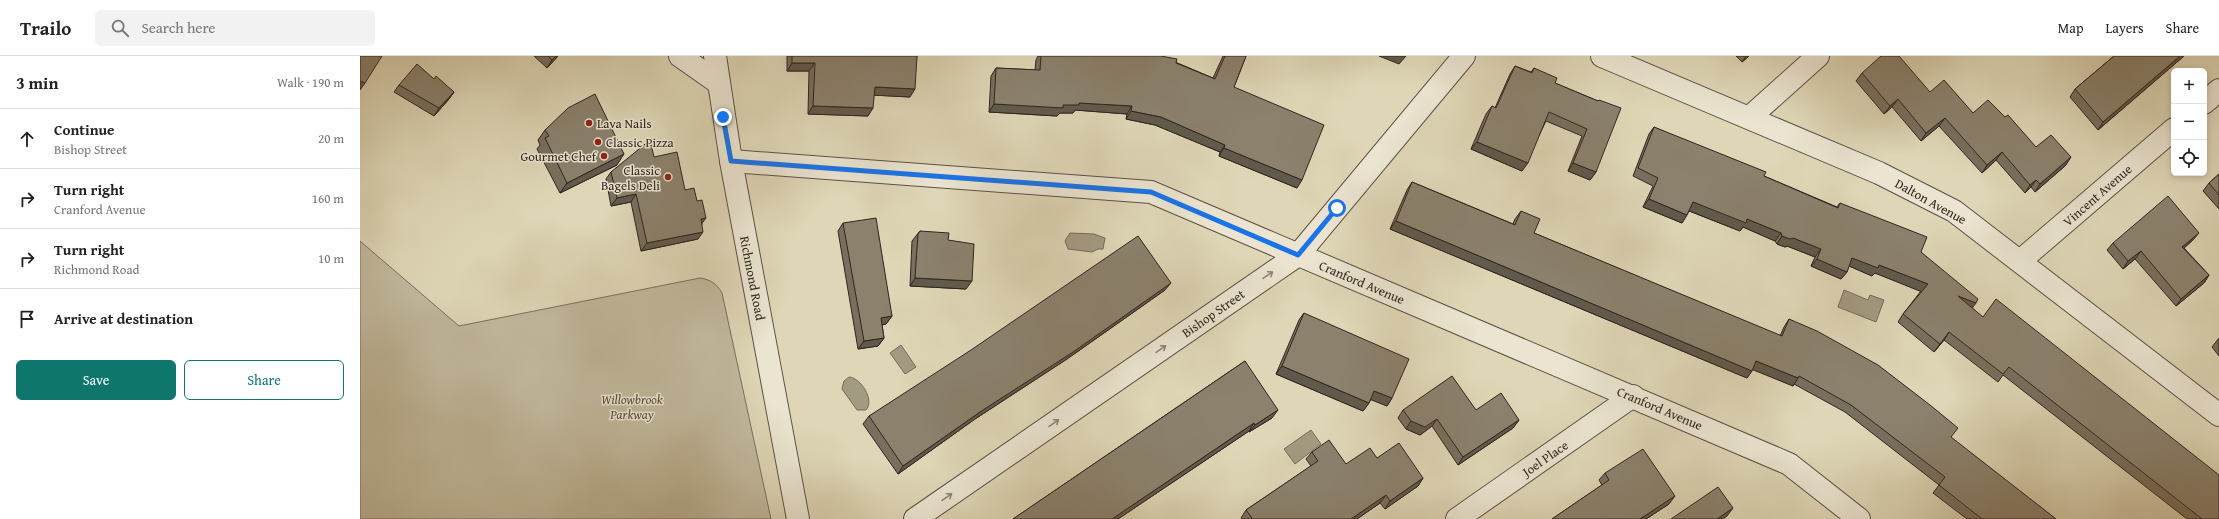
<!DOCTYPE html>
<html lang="en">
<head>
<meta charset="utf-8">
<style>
	:root { --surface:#fff; --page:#f2f2f2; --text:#222; --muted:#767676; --line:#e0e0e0; --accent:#0f766e }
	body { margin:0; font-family:"Gentium Book Plus",serif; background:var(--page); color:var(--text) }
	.controls { position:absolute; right:12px; top:12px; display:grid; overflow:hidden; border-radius:6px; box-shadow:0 2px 6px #0003 }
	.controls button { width:36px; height:36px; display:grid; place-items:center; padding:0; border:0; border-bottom:1px solid var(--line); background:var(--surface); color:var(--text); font:20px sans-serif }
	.stop { position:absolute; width:12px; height:12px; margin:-9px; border:3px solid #1a73e8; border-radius:50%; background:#fff }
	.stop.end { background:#1a73e8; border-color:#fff; box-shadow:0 1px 4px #0008 }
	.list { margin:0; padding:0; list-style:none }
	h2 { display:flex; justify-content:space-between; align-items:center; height:52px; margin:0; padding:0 16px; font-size:17px }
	h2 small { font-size:13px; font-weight:400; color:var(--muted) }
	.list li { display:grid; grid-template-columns:26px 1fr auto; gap:12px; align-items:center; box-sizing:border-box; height:60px; padding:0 16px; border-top:1px solid var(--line) }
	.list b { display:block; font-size:15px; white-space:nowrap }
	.list p { margin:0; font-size:13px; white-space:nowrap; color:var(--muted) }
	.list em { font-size:13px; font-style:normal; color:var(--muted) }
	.actions { display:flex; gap:8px; padding:12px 16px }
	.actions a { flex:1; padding:9px 0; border:1px solid var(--accent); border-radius:6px; text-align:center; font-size:14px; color:var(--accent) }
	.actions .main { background:var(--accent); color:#fff }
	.icon { flex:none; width:22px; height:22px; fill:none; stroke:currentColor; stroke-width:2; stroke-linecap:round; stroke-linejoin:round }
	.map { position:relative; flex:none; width:1859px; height:463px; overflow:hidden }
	header { display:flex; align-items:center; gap:24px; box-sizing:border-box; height:56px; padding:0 20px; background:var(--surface); border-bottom:1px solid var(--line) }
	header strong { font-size:19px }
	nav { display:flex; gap:22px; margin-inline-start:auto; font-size:14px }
	.search { width:280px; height:36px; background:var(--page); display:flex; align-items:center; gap:10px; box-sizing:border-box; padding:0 14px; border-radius:6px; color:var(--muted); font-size:15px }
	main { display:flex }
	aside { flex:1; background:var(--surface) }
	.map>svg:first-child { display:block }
</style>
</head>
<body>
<header>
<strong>Trailo</strong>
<div class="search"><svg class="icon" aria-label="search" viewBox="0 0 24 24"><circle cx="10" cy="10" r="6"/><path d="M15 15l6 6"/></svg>Search here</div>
<nav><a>Map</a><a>Layers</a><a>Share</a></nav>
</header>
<main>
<aside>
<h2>3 min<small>Walk · 190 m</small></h2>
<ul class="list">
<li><svg class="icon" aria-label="ahead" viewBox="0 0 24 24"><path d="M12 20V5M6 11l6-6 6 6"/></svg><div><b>Continue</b><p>Bishop Street</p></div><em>20 m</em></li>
<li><svg class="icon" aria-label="right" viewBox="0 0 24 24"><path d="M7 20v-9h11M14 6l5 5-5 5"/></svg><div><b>Turn right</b><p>Cranford Avenue</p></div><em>160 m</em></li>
<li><svg class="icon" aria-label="right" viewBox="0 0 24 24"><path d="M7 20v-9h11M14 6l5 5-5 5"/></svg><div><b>Turn right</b><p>Richmond Road</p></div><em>10 m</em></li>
<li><svg class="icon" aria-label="arrive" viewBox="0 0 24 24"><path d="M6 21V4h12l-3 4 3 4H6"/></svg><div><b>Arrive at destination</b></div></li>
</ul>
<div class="actions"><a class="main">Save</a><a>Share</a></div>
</aside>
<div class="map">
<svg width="1859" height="463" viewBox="0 0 1859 463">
	<rect width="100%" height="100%" fill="#ded6b6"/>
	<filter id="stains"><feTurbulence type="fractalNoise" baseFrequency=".005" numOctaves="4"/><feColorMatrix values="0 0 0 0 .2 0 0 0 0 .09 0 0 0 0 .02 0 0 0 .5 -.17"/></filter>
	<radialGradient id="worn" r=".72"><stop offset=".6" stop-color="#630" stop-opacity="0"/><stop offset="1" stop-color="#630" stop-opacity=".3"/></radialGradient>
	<!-- green -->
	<path fill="#c1b89c" stroke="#796e5d" d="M0,185L99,270L340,222C351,224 356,227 362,237L411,463H0Z"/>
	<!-- water -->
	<g fill="#a39a82" stroke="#756b5a">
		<path d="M710,177L734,178L745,182L743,193H738L732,196L708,193L705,185Z"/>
		<path d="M1484,234L1508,244L1510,239L1524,244L1516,266L1478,251Z"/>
		<path d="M541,289L556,311L545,318L530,297Z"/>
		<path d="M489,321C501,322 515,344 506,354H497L482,333L484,325Z"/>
		<path d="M951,374L961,388L935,408L924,393Z"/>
	</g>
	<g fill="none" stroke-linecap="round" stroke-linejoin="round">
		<!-- minor casing -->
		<g stroke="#5c5144" stroke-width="24">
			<g id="minor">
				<path d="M1242,0L1519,117L1594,155L1859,359"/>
				<path d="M1844,47L1859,34"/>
				<path d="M1390,61L1458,0"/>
				<path d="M371,105L791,136L1429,408L1499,463"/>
				<path d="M1660,205L1814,73"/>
				<path d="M555,463L938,199L1104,0"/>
				<path d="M1097,463L1273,340"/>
			</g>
		</g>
		<!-- tertiary casing -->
		<g stroke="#5c5144" stroke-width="24">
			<g id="tertiary">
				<path d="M320,0L357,26"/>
				<path d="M355,0L371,105L438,463"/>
			</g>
		</g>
		<!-- minor -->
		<use href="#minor" stroke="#eae4d0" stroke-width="22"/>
		<!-- tertiary -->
		<use href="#tertiary" stroke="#eae4d0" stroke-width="22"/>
	</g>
	<!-- wall -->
	<g fill="#786f5e" stroke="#31251e">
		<path d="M174,0H198L187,12Z"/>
		<path d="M427,0H557L550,41L514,39L508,60L448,58L449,15H427Z"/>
		<path d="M678,0H801L853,22L863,0H886L874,31L937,132L859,100L860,96L795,69L766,63L767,58L715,54L713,57H700L697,60L629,56L631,20L636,12L675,14L676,4Z"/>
		<path d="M1376,0H1389L1382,6Z"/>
		<path d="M1754,0H1824L1738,74L1710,41L1715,33Z"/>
		<path d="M1155,10L1171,16L1174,12L1195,27L1238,45L1239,44L1236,116L1230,124L1208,115L1222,80L1186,65L1162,115L1111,93L1126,58L1132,50L1135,52L1150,18Z"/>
		<path d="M1502,17L1570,36L1613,57L1676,91L1706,109L1675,136L1671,131L1665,137L1636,104L1622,117L1579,70L1561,85L1532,51L1524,58L1496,25Z"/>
		<path d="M74,23L94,36L89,43L74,60L34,36L39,29Z"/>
		<path d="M1294,71L1404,120L1477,151L1480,147L1561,196L1612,252L1859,463H1827L1643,319L1638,326L1584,284L1574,296L1538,266L1543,258L1561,235L1515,217L1512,220L1489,210L1487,216L1481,223L1451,210L1455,201L1427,190L1425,191L1417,188L1415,185L1383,171L1380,175L1329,155L1322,167L1283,151L1293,130L1273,120L1289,78Z"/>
		<path d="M185,74L257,109L200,137L177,93L180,89L178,84Z"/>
		<path d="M294,101L325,134L342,168L338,183L281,195L271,146L251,150L246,123L251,116Z"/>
		<path d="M1859,118V153L1843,135L1849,127Z"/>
		<path d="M1052,126L1153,168L1155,163L1161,155L1174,177L1420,280L1424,271L1429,263L1591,382L1696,463H1607L1573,437L1579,429L1485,356L1434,328L1433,330L1393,313L1387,322L1030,173L1047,134Z"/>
		<path d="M483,167L532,260L526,268L522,269L524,282L518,290L498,293L478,175Z"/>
		<path d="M560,175L588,184L606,233L550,230L552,185Z"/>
		<path d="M1833,184L1824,192L1849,219L1844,227L1816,250L1775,203L1763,213L1747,194L1753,187Z"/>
		<path d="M805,234L707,303L615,363L538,418L503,368L509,360Z"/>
		<path d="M944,257L1032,342L1027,350L1011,343L1009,347L1003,355L916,318L939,264Z"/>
		<path d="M1859,282V300L1852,291Z"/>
		<path d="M885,305L912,362L889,376V375L758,463H653Z"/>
		<path d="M1043,354H1116L1159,364L1153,372L1098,409L1072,370L1060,379L1046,373L1038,362Z"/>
		<path d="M952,396L986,408L1017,402L1063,422L1058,430L1025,453L1020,447L997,463H882L881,462L886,454L951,410L946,403Z"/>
		<path d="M1245,417L1309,448L1286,463H1192L1242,429L1239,424Z"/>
	</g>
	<!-- shaded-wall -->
	<g fill="#615a4c" stroke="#31251e">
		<path d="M196,0H198L187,12L192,4Z"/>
		<path d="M1019,0H1046L1039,8Z"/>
		<path d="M1386,0H1389L1382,6Z"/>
		<path d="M1820,0H1824L1738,74L1743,66Z"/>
		<path d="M432,7H455L449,15H427Z"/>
		<path d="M0,25L5,27L0,34Z"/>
		<path d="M515,31L555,33L550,41L510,39Z"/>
		<path d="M94,36L89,43L74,60L79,52Z"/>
		<path d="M1538,43L1532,51L1524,58L1530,50Z"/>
		<path d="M719,47L772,50L767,58L715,54L713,57H700L697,60L629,56L634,48Z"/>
		<path d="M453,50L513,52L508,60L448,58Z"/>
		<path d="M771,55L801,61L865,89L860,96L795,69L766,63Z"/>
		<path d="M1585,62L1579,70L1561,85L1566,77Z"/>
		<path d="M1117,86L1168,107L1162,115L1111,93Z"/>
		<path d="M864,92L942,124L937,132L859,100Z"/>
		<path d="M1642,96L1636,104L1622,117L1627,109Z"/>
		<path d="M264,98L257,109L200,137L207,127Z"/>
		<path d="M1711,101L1706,109L1675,136L1680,128Z"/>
		<path d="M1213,107L1236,116L1230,124L1208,115Z"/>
		<path d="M1676,124L1671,131L1665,137L1670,129Z"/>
		<path d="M276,138L271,146L251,150L257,142Z"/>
		<path d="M1289,143L1327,159L1322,167L1283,151Z"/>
		<path d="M1333,146L1387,163L1421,177L1415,185L1383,171L1380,175L1327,154Z"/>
		<path d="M346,162L340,170L341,163Z"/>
		<path d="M1036,165L1392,315L1387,322L1030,173Z"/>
		<path d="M343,176L338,183L281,195L287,187Z"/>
		<path d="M1839,177L1833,184L1817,198L1822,191Z"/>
		<path d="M1422,180L1433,182L1461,193L1455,201L1427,190L1425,191L1417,188Z"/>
		<path d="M1781,195L1775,203L1763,213L1768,205Z"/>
		<path d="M1492,202L1519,209L1568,228L1562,236L1515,217L1512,220L1487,209Z"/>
		<path d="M1457,203L1487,216L1481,223L1451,210Z"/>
		<path d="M1849,219L1844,227L1816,250L1821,243Z"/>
		<path d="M555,222L612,225L606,233L550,230Z"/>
		<path d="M811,227L805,234L707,303L615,363L538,418L543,410L620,356Z"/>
		<path d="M1598,240L1616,247L1610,255Z"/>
		<path d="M532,260L526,268L515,270L521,262Z"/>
		<path d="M1589,276L1584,284L1574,296Z"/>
		<path d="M524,282L518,290L498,293L504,285Z"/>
		<path d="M1396,305L1438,322L1433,330L1391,313Z"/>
		<path d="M922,310L1009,347L1003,355L916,318Z"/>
		<path d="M1014,335L1032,342L1027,350L1009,343Z"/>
		<path d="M918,354L912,362L889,376L895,369Z"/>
		<path d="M1077,363L1072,370L1060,379L1046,373L1051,365Z"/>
		<path d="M1159,364L1153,372L1098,409L1103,401Z"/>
		<path d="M894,367L889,375L758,463H752Z"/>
		<path d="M1063,422L1058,430L1025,453L1030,445Z"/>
		<path d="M1026,439L1020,447L997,463H991Z"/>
		<path d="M1315,440L1309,448L1286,463H1280Z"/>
		<path d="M1373,452L1367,460L1363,463H1357Z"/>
	</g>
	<!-- building -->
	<g fill="#8b816d" stroke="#31251e">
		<path d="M0,0H22L5,27L0,25Z"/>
		<path d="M188,0H196L192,4Z"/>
		<path d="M432,0H557L555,33L515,31L513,52L453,50L455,7H432Z"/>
		<path d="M681,0H801L817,3L816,7L855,23L865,0H886L874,31L964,69L942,124L864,92L865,89L801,61L771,55L772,50L719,47V49H703V52L634,48L636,12L680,14Z"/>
		<path d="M1521,0H1539L1570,36L1584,24L1613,57L1628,44L1645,61L1648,59L1676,91L1691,79L1711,101L1680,128L1676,124L1670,129L1642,96L1627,109L1585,62L1566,77L1538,43L1530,50L1502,17Z"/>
		<path d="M1754,0H1820L1743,66L1715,33Z"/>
		<path d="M57,8L74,23L76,20L94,36L79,52L39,29Z"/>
		<path d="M1155,10L1172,17L1174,12L1197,22L1195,27L1238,45L1239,44L1261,52L1236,116L1213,107L1227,73L1189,56L1168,107L1117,86L1132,50L1136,52Z"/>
		<path d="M235,38L264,98L207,127L185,82L189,80L185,74L208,52Z"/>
		<path d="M1294,71L1406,116L1404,120L1478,152L1480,147L1567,181L1561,196L1618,243L1616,247L1598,240L1623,261L1636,243L1859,419V463H1842L1649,311L1643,318L1589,276L1580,288L1543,258L1568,228L1519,209L1518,212L1492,202L1487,216L1457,203L1461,193L1433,182L1430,183L1422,180L1421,177L1387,163L1386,167L1333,146L1327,159L1289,143L1298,122L1278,112Z"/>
		<path d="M290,84L294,101L317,96L325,134L334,132L337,145L342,144L346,162L341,163L343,176L287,187L276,138L257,142L251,116Z"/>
		<path d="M1859,118V139L1849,127Z"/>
		<path d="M1052,126L1155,169L1161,155L1180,163L1174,177L1422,280L1429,263L1457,275L1518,309L1570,349L1598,372L1591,381L1696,463H1622L1579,429L1585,421L1491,349L1439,320L1438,322L1396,305L1392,315L1036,165Z"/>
		<path d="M1808,140L1839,177L1822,191L1849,219L1821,243L1781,195L1768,205L1753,187Z"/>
		<path d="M516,162L532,260L521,262L524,282L504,285L483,167Z"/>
		<path d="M560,175L589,177L588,184L614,188L612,225L555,222L558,178Z"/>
		<path d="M778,180L811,227L713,296L620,356L543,410L509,360L611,294Z"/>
		<path d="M944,257L1049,303L1032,342L1014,335L1009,347L922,310Z"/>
		<path d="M885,305L918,354L895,369L894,367L752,463H653Z"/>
		<path d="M1092,320L1116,354L1141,337L1159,364L1103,401L1077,363L1065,371L1051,365L1043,354Z"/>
		<path d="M969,384L986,408L1010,392L1017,402L1039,387L1063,422L1030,445L1026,439L991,463H891L892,462L886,454L958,405L952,396Z"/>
		<path d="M1283,393L1315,440L1280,463H1192L1249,424L1245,417Z"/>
		<path d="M1358,431L1373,452L1357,463H1311Z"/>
	</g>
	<!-- one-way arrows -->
	<defs><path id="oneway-shaft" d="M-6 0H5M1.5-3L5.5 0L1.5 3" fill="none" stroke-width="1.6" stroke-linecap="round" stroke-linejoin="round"/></defs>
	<g stroke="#8e8477">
		<use href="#oneway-shaft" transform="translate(908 219) rotate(-34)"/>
		<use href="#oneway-shaft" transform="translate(801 293) rotate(-35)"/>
		<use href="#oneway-shaft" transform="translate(694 367) rotate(-35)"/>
		<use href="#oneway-shaft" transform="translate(587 441) rotate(-35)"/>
	</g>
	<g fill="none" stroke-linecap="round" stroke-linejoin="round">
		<!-- route -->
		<path stroke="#1a73e8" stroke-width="5" d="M363,61L371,105L791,136L938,199L977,152"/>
	</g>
	<!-- markers -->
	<g fill="#8f2418" stroke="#eae4d0" stroke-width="1.5">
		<circle cx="229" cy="67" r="4"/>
		<circle cx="238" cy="86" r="4"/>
		<circle cx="244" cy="100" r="4"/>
		<circle cx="308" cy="121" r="4"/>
	</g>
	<g text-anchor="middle" stroke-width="3" stroke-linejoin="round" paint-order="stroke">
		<!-- poi labels -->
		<g font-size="13" fill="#31251e" stroke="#eae4d0" text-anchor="start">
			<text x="237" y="72">Lava Nails</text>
			<text x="246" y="91">Classic Pizza</text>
			<text x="236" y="105" text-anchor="end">Gourmet Chef</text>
			<text x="300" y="119" text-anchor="end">Classic<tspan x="300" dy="15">Bagels Deli</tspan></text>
		</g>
		<!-- street labels -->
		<g font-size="13" fill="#31251e" stroke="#eae4d0">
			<text transform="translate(1737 139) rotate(-41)" y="5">Vincent Avenue</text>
			<text transform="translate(1571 145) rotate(29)" y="5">Dalton Avenue</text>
			<text transform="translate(393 222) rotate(79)" y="5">Richmond Road</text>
			<text transform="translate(1002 226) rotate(23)" y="5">Cranford Avenue</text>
			<text transform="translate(853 257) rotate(-35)" y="5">Bishop Street</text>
			<text transform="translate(1300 352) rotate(23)" y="5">Cranford Avenue</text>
			<text transform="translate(1185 402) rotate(-35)" y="5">Joel Place</text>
		</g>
		<!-- park labels -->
		<g font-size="13" font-style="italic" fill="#554a3e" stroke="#eae4d0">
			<text x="272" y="348">Willowbrook<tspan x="272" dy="15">Parkway</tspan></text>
		</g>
	</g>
	<rect width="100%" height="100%" filter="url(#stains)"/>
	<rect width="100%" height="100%" fill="url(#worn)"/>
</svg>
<div class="controls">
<button>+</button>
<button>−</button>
<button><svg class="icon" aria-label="locate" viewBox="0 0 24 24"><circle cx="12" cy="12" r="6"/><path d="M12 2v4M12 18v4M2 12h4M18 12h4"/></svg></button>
</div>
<div class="stop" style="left:977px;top:152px"></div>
<div class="stop end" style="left:363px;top:61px"></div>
</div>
</main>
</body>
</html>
